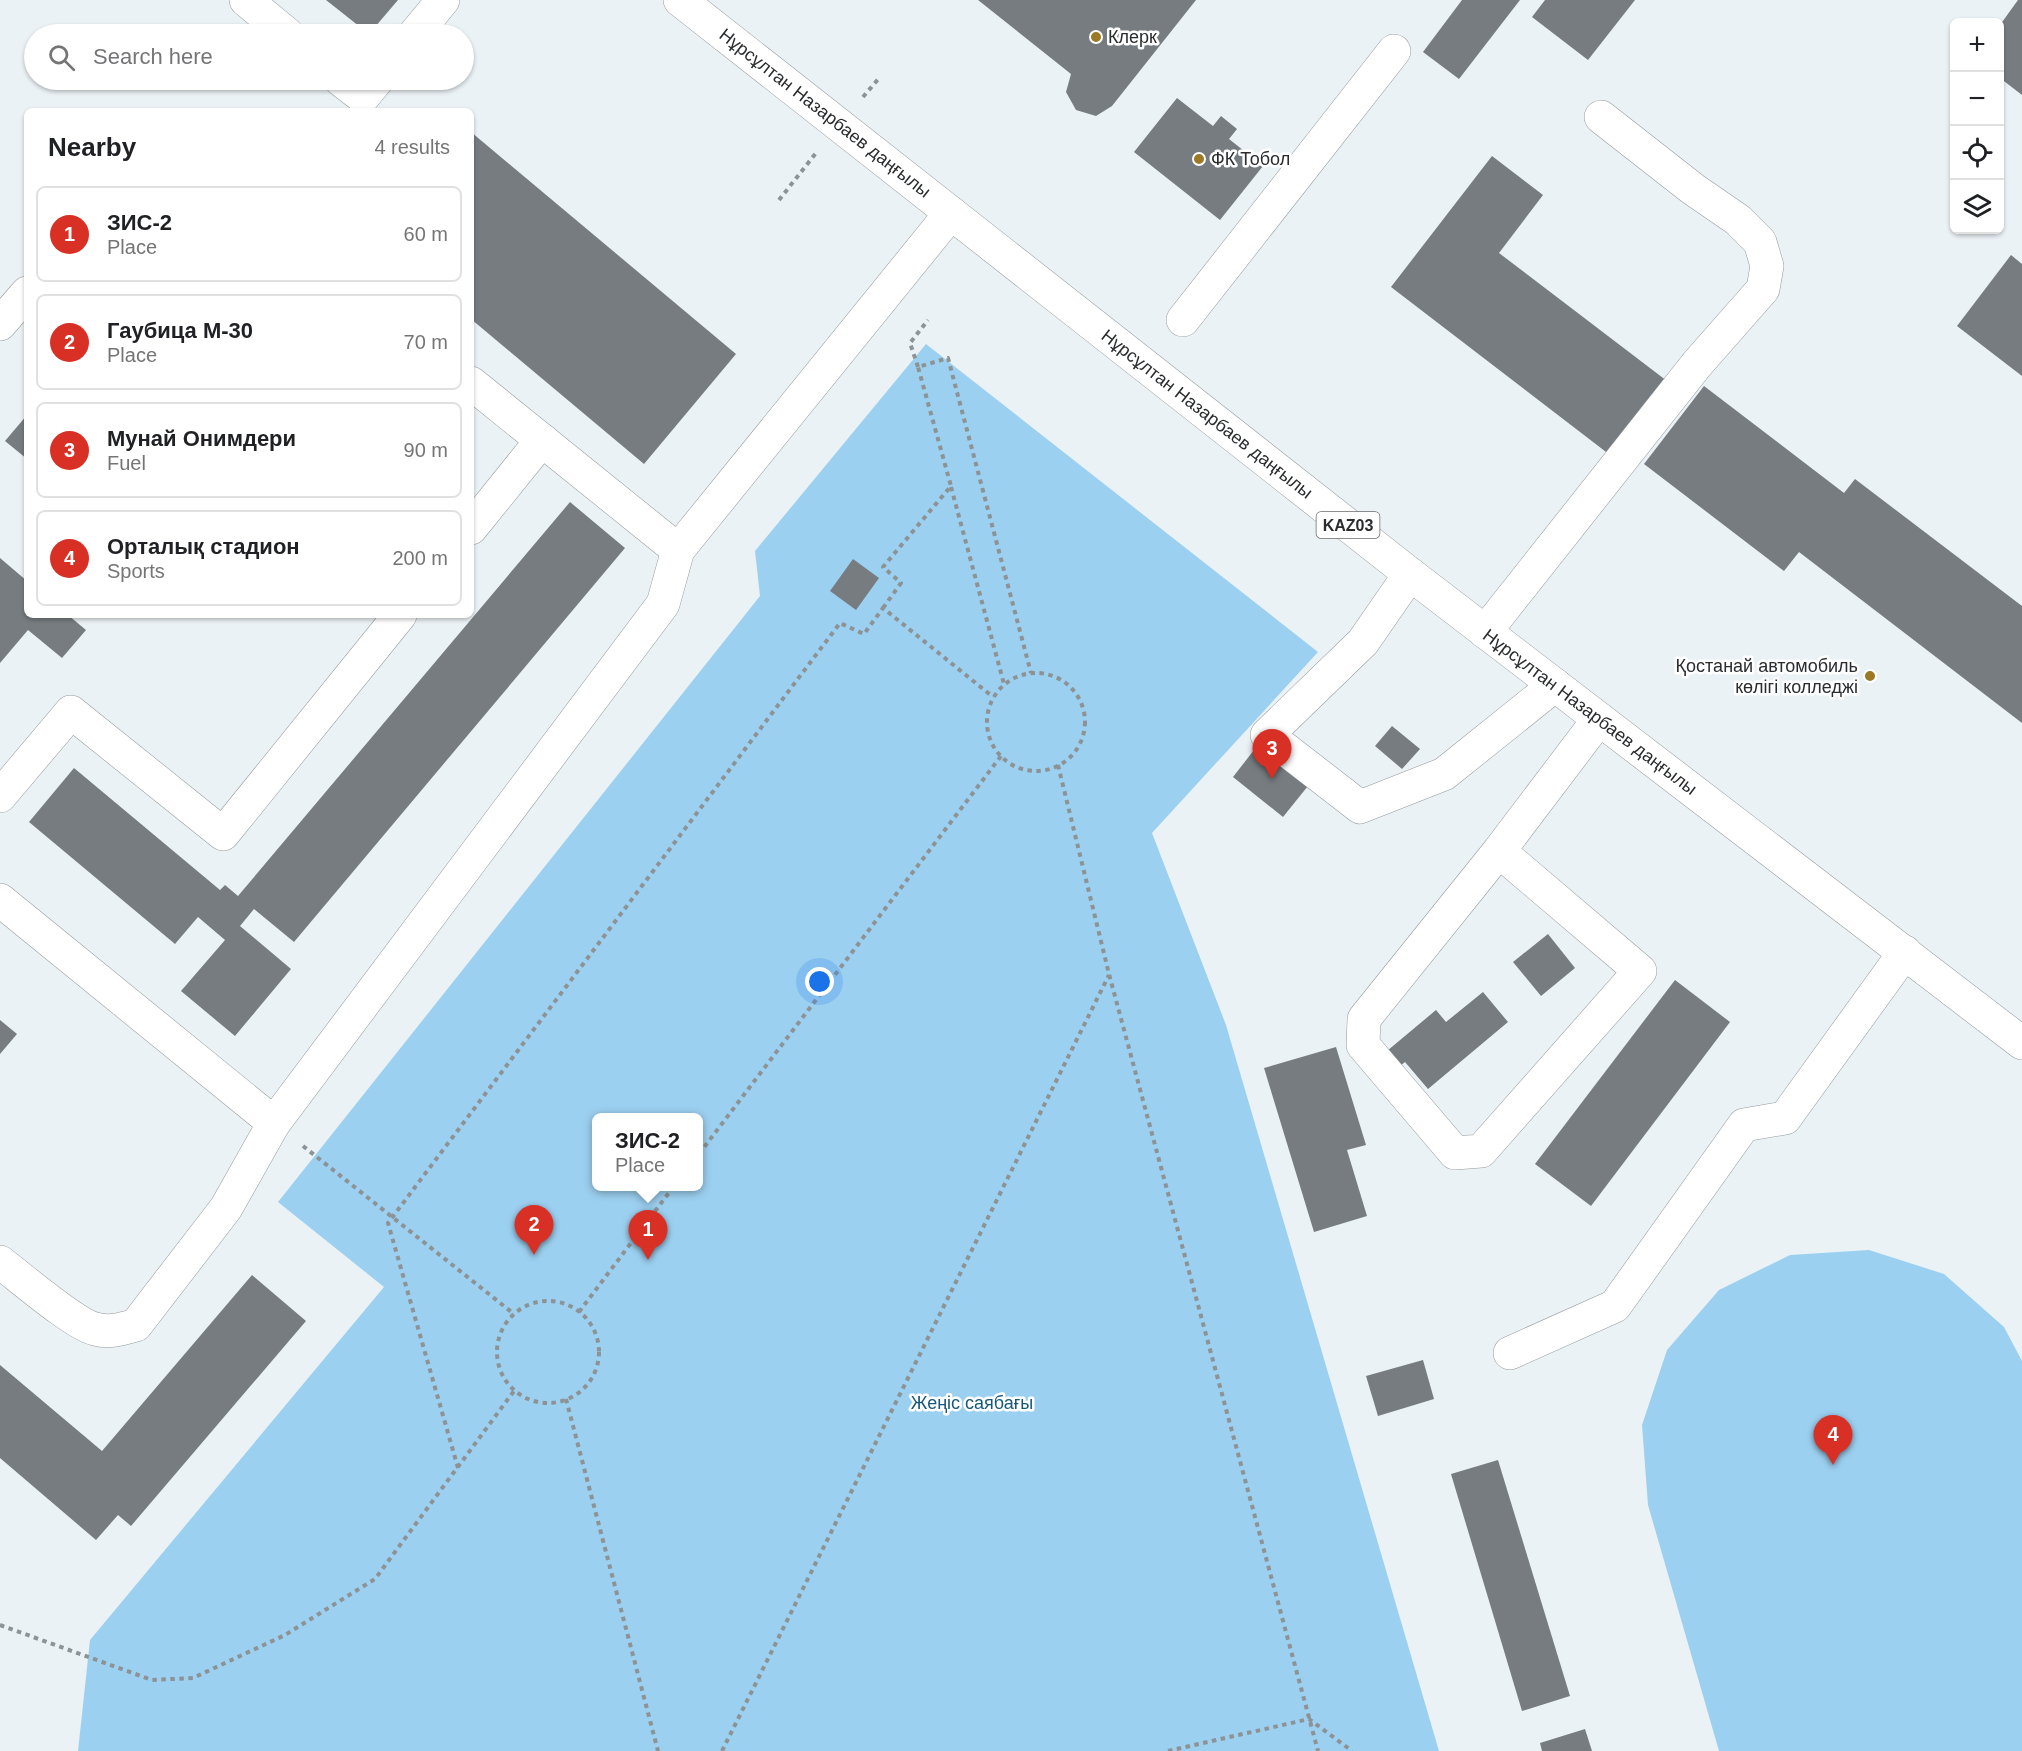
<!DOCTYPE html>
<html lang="en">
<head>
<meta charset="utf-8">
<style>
	:root { --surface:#fff; --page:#f6f6f6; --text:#202124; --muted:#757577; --line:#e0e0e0; --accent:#d93025 }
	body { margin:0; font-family:Helvetica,sans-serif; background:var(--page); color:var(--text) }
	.controls { position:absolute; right:18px; top:18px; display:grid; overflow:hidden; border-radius:9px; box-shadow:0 2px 4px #0004 }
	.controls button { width:54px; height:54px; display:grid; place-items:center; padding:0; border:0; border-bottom:2px solid var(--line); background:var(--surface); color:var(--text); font:30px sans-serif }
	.you { position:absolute; left:820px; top:982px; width:21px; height:21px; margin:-15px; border:4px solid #fff; border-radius:50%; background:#1a73e8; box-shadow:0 0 0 9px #1a73e833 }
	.badge { display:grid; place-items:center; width:39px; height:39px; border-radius:50%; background:var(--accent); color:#fff; font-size:20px; font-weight:700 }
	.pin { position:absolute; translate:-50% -50px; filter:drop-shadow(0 2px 3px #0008) }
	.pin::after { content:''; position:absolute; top:32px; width:21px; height:18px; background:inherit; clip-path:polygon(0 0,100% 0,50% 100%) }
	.popup { position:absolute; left:592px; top:1113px; width:111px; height:78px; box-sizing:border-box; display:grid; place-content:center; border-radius:9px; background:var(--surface); filter:drop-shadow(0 2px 4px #0005); font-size:20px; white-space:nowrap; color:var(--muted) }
	.popup b { font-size:22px; color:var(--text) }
	.popup::after { content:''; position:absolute; left:50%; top:100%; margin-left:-12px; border:12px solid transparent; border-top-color:var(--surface) }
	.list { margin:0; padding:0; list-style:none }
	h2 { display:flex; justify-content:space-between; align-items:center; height:78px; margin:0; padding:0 24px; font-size:26px }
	h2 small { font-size:20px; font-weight:400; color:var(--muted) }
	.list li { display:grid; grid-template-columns:39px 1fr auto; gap:18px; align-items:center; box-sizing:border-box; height:96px; margin:0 12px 12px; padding:0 12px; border:2px solid var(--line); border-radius:9px }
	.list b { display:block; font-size:22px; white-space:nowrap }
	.list p { margin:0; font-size:20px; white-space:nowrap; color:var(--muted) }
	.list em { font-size:20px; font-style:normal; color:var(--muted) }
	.icon { flex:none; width:33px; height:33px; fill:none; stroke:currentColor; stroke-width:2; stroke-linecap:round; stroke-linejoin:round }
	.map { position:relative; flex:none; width:2022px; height:1751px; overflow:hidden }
	.search { position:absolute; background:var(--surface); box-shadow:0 2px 4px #0004; left:24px; top:24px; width:450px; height:66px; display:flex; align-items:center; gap:15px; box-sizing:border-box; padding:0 21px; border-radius:33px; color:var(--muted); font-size:22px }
	.panel { position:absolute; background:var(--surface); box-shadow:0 2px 4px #0004; left:24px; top:108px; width:450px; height:510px; border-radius:9px }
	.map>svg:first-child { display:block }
</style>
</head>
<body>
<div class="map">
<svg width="2022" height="1751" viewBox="0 0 2022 1751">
	<rect width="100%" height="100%" fill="#ebf2f6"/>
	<!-- green -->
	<g fill="#9cd0f0" fill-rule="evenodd">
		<path d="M926,344L1318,652L1152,833L1226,1025L1439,1751H78L90,1640L384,1287L278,1202L760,596L755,551ZM597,1118H699V1186H597Z"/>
		<path d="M1869,1250L1944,1274L2004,1327L2022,1361V1751H1719L1648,1505L1642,1425L1667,1350L1719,1290L1790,1255Z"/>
	</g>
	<!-- building -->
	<g fill="#767c80">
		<path d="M326,0H398L369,34Z"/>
		<path d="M978,0H1196L1112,106L1096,116L1076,110L1066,92L1071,74Z"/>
		<path d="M1462,0H1520L1459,79L1423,52Z"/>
		<path d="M1545,0H1635L1588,60L1532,17Z"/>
		<path d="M2018,0H2022V95L2000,78V25Z"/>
		<path d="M1177,98L1213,126L1221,116L1237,129L1229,139L1263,166L1220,220L1134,152Z"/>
		<path d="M471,132L736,354L644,464L471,319Z"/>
		<path d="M1492,156L1543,195L1499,253L1667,381L1610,455L1391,287Z"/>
		<path d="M2011,255L2022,264V376L1957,326Z"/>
		<path d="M1704,386L1844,493L1855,479L2022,606V723L1799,552L1784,571L1644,464Z"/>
		<path d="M27,415V459L5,441Z"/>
		<path d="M570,502L625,548L294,942L254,909L240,926L291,969L235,1036L181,991L225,940L198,917L175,944L29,822L74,768L220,890L225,885L238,896Z"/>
		<path d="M0,558L27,581V615H68L86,630L62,658L28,630L0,663Z"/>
		<path d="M853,559L879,578L856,610L830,591Z"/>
		<path d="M1392,726L1420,749L1402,769L1375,746Z"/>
		<path d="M1261,741L1312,781L1283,817L1233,777Z"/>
		<path d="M1548,934L1575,968L1541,996L1513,962Z"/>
		<path d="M1675,980L1730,1022L1591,1206L1535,1164Z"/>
		<path d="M1483,992L1508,1022L1428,1089L1405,1062L1400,1066L1387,1051L1436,1010L1446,1022Z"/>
		<path d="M0,1020L17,1034L0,1054Z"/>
		<path d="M1336,1047L1366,1145L1347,1150L1367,1216L1314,1232L1264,1068Z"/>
		<path d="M252,1275L306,1321L131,1526L118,1515L96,1540L0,1458V1365L102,1451Z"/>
		<path d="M1423,1360L1434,1399L1378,1416L1366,1376Z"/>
		<path d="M1498,1460L1570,1696L1522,1711L1451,1474Z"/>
		<path d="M1585,1729L1592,1751H1542L1540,1743Z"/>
	</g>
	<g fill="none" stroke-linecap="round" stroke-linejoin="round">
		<!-- minor casing -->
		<g stroke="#949a9d" stroke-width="34">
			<g id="minor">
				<path d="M246,0L287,34"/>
				<path d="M415,34L443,0"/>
				<path d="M341,80L363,97L377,80"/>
				<path d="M1183,320L1394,51"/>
				<path d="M0,324L27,293"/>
				<path d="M471,383L678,550"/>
				<path d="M471,528L542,440"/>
				<path d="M1410,574L1363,642L1267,735L1360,807L1444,774L1555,685"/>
				<path d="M1485,632L1697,364L1763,289L1767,266L1760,242L1738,220L1693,189L1601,117"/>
				<path d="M0,796L71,712L223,834L400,615"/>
				<path d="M1499,851L1640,971L1481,1151L1455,1153L1363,1045L1364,1019L1499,851L1599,719"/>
				<path d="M0,900L274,1123L663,604L678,550L951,213"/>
				<path d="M0,1262C20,1277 74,1324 95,1329C110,1333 122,1329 136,1325L226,1208L274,1123"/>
				<path d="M1510,1353L1615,1306L1744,1125L1785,1118L1905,952"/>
			</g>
		</g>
		<!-- major casing -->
		<g stroke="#949a9d" stroke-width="34">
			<path id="major" d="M680,0L1410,574L2022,1043"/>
		</g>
		<!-- path -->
		<g stroke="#8d9295" stroke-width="4" stroke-dasharray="4.5 4.5" stroke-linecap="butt">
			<path d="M863,97L880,77"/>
			<path d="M779,200L816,153"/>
			<path d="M918,367L910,343L928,320"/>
			<path d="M951,487L1004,684"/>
			<path d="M883,608L901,583L883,567L951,486L918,367L948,358L1031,673"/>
			<circle cx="1036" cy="722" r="49"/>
			<path d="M1058,765L1109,974L1318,1751"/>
			<path d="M303,1146L514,1314"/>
			<path d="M699,1154L1001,756"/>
			<circle cx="548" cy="1352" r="51"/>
			<path d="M579,1312L674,1186"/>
			<path d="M566,1399L658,1751"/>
			<path d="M458,1468L388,1223L840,623L864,634L883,608L993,697"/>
			<path d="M0,1625L152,1680L193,1678L285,1635L375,1579L514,1391"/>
			<path d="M722,1751L1109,975"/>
			<path d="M1168,1751L1309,1719L1352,1751"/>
		</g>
		<!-- minor -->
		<use href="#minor" stroke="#fff" stroke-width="33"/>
		<!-- major -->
		<use href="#major" stroke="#fff" stroke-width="33"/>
	</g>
	<!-- markers -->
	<g fill="#9c7a25" stroke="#fff" stroke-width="2">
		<circle cx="1096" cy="37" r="6"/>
		<circle cx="1199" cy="159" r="6"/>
		<circle cx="1870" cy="676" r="6"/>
	</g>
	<g text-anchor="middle" stroke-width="5" stroke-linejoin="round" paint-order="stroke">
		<!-- shield labels -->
		<rect fill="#fff" stroke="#6a6b6d" stroke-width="1.5" x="1316.5" y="512" width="63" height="26" rx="4.5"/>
		<g font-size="16" font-weight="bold" fill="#2a2c2e">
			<text x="1348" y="531">KАZ03</text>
		</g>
		<!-- poi labels -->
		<g font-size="18" fill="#2a2c2e" stroke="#fff" text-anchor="start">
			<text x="1108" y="43">Клерк</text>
			<text x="1211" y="165">ФК Тобол</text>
			<text x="1858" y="672" text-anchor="end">Қостанай автомобиль<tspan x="1858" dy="21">көлігі колледжі</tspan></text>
		</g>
		<!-- street labels -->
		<g font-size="18" fill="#2a2c2e" stroke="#fff">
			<text transform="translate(825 113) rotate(38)" y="6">Нұрсұлтан Назарбаев даңғылы</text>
			<text transform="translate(1207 414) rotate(38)" y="6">Нұрсұлтан Назарбаев даңғылы</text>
			<text transform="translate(1590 712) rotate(37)" y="6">Нұрсұлтан Назарбаев даңғылы</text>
		</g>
		<!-- park labels -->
		<g font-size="18" fill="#185979" stroke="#fff">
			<text x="972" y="1409">Жеңіс саябағы</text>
		</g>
	</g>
</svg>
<div class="controls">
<button>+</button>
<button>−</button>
<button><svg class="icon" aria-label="locate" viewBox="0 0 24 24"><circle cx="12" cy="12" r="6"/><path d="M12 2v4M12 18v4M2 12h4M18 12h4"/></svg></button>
<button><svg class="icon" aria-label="layers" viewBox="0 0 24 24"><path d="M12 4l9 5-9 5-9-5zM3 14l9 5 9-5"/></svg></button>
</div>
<div class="you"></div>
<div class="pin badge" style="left:648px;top:1260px">1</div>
<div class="popup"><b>ЗИС-2</b>Place</div>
<div class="pin badge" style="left:534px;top:1255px">2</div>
<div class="pin badge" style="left:1272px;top:779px">3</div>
<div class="pin badge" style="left:1833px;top:1465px">4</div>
<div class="search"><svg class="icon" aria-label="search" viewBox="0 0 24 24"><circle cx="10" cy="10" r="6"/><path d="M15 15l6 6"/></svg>Search here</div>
<section class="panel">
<h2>Nearby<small>4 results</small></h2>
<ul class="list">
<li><span class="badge">1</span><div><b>ЗИС-2</b><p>Place</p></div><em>60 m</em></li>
<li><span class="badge">2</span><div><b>Гаубица М-30</b><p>Place</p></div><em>70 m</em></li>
<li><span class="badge">3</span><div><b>Мунай Онимдери</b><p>Fuel</p></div><em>90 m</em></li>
<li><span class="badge">4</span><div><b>Орталық стадион</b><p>Sports</p></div><em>200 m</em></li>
</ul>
</section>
</div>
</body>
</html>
